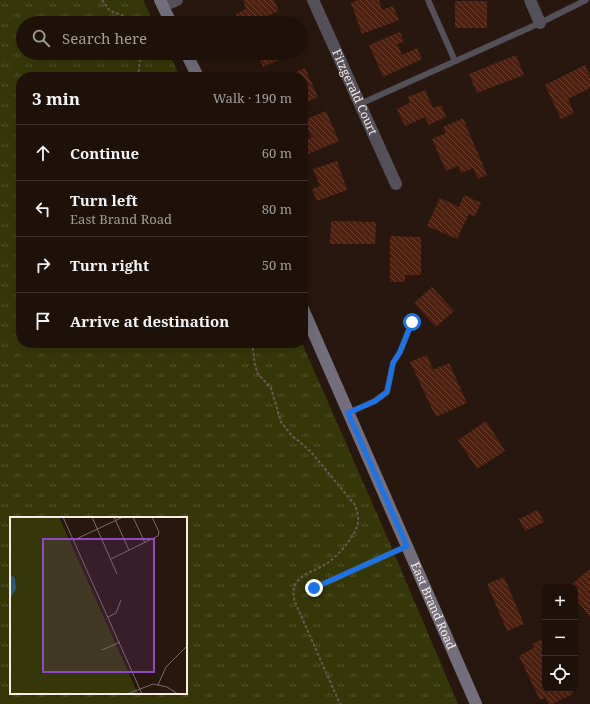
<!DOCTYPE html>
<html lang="en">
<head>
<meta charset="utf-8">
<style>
	:root { --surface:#1e110a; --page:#2b1f18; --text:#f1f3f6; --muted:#a19d9c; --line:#3c312b }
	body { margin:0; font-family:"Noto Serif",serif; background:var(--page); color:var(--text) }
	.controls { position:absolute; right:12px; bottom:12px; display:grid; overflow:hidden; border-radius:8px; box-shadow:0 4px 16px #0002 }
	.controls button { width:36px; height:36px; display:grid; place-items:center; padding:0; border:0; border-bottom:1px solid var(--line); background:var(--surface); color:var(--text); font:20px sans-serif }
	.stop { position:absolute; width:12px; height:12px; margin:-9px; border:3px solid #1a73e8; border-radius:50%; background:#fff }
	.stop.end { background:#1a73e8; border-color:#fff; box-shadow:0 1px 4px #0008 }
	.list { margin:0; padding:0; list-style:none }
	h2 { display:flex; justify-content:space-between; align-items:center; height:52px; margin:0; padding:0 16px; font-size:17px }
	h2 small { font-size:13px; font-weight:400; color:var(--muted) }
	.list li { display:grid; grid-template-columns:26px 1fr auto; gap:12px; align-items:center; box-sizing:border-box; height:56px; padding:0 16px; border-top:1px solid var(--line) }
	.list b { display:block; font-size:15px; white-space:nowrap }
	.list p { margin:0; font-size:13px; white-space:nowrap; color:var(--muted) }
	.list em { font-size:13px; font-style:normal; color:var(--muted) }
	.icon { flex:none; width:22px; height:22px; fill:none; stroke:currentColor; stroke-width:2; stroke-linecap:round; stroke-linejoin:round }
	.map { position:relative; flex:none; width:590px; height:704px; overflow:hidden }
	.search { position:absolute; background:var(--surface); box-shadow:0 4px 16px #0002; left:16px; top:16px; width:292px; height:44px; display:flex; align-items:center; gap:10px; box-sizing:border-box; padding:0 14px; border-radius:22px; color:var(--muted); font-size:15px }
	.panel { position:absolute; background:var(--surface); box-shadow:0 4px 16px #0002; left:16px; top:72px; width:292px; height:276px; border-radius:16px }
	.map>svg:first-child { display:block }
</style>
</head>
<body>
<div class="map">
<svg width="590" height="704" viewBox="0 0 590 704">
	<defs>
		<pattern id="grass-tufts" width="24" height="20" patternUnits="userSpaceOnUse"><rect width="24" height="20" fill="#363709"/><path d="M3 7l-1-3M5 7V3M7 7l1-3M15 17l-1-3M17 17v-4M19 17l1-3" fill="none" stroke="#54542d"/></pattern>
		<pattern id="building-back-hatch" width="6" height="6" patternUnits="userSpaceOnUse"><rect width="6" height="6" fill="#4f2010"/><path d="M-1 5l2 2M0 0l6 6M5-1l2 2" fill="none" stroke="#694133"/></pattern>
	</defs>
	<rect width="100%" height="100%" fill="#28170e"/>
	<!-- grass -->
	<path fill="url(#grass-tufts)" fill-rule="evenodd" d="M0,0H143L154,23H23V53H169L180,77H21V343H302L388,539L458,704H0ZM11,518H186V693H11Z"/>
	<!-- building -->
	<g fill="url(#building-back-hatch)">
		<path d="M243,0H274L279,11L250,23H240L236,14L246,9Z"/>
		<path d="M358,0H379L382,10L393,6L399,20L362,34L351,3Z"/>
		<rect x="455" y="1" width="32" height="27"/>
		<path d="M400,32L404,42L397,44L402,55L417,48L422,59L383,77L369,45Z"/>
		<path d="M264,53H295L263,67L258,56Z"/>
		<path d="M516,55L524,75L477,93L469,74Z"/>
		<path d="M585,65L590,76V88L568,99L574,113L561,119L545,85Z"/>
		<path d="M305,68L318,97L303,104V77H285Z"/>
		<path d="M425,90L433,108L441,105L446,117L429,125L425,117L405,126L397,109L410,103L408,97Z"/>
		<path d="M326,111L339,141L308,154L303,141L312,137L304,120Z"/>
		<path d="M463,118L487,175L478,179L473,168L461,173L458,166L446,171L432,139L446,133L443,127Z"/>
		<path d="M337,161L347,190L317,201L312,189L320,186L313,169Z"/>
		<path d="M464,195L481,203L475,216L469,214L457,239L427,226L440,198L459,207Z"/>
		<path d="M331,221L376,222L375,244H330Z"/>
		<path d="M390,236L421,237V275H405V282H390Z"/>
		<path d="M432,287L454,311L436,327L414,303Z"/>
		<path d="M427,355L433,370L449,363L467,403L436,417L410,362Z"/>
		<path d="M486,421L505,451L477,469L458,440Z"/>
		<path d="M538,510L544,522L525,531L519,519Z"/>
		<path d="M590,569V617L575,598V587H568Z"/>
		<path d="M504,577L524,624L507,631L487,584Z"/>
		<path d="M545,638V689H571L573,694L552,704H549L545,698L540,700L519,656L534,648L532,644Z"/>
	</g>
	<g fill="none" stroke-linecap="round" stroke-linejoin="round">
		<!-- path -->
		<g stroke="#6a5a52" stroke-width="2" stroke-dasharray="3 2" stroke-linecap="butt">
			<path d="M102,0L110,11L125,16L126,23"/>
			<path d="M138,77L140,59L139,53"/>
			<path d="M252,343L255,365L258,374L271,388L281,422L292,436L300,442L311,452L355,505C357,511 359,517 358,523C355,537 337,557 326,564C317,570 303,573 297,582C292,588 293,595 295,602L340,704"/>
		</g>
		<!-- lane -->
		<g stroke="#535059" stroke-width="6">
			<path d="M428,0L455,61"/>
			<path d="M360,104L540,23L586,0"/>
			<path d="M348,413L375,401L387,392L393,363L400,352L412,322"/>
			<path d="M314,588L407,546"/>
		</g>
		<!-- street -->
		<g stroke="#535059" stroke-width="12">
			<path id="s1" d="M313,0L396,184"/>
			<path d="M530,0L540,23"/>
			<path d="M163,6L177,0"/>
		</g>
		<!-- secondary -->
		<g stroke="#726e7c" stroke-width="12">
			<path d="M160,0L171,23"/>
			<path d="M186,53L198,77"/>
			<path id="s2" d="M303,309L476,704"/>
		</g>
	</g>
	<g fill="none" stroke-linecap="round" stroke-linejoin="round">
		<!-- route -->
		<path stroke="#1a73e8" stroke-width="5" d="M314,588L407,546L348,413L375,401L387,392L393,363L400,352L412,322"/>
	</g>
	<g text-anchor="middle" stroke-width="3.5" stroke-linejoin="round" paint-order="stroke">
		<!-- street labels -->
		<g font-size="12" fill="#f8ece5" stroke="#28170e">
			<text dy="4" stroke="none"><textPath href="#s1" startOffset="101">Fitzgerald Court</textPath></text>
			<text dy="4" stroke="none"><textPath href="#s2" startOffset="324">East Brand Road</textPath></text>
		</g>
	</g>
	<!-- overview -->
	<g transform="translate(10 517)">
		<rect width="177" height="177" fill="#28170e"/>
		<path d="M0,0H49L128,177H0Z" fill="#363709"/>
		<path d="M0,57L5,61L6,72L0,82Z" fill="#2a597b"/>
		<path fill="none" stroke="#7b6c64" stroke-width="1" d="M53,0L132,177M82,0L107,57M104,0L119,33M123,0L135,26M64,23L113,0M101,42L148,19L149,15L142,0M98,100L106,96L111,83M92,133L110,125M148,168L156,150L177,129M117,177L143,167L157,170L168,177"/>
		<path fill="#8e49c5" fill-opacity="0.15" stroke="#8e49c5" stroke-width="2" d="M33,22H144V155H33Z"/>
		<rect width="177" height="177" fill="none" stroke="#f8ece5" stroke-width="2"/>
	</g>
</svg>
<div class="controls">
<button>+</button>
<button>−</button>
<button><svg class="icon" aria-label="locate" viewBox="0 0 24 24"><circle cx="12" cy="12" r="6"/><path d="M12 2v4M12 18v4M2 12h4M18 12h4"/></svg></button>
</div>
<div class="stop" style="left:412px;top:322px"></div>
<div class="stop end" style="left:314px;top:588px"></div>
<div class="search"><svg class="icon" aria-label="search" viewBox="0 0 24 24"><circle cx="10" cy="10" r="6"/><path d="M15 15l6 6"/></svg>Search here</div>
<section class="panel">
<h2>3 min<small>Walk · 190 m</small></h2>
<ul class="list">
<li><svg class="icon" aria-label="ahead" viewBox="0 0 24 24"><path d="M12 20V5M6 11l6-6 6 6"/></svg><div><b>Continue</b></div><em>60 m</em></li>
<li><svg class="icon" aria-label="left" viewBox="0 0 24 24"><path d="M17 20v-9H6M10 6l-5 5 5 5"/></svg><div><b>Turn left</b><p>East Brand Road</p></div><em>80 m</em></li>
<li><svg class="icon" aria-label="right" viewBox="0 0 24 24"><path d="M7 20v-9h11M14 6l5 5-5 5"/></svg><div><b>Turn right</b></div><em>50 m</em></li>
<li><svg class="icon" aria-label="arrive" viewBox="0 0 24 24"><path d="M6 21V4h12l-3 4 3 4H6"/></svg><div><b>Arrive at destination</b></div></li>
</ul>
</section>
</div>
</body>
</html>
